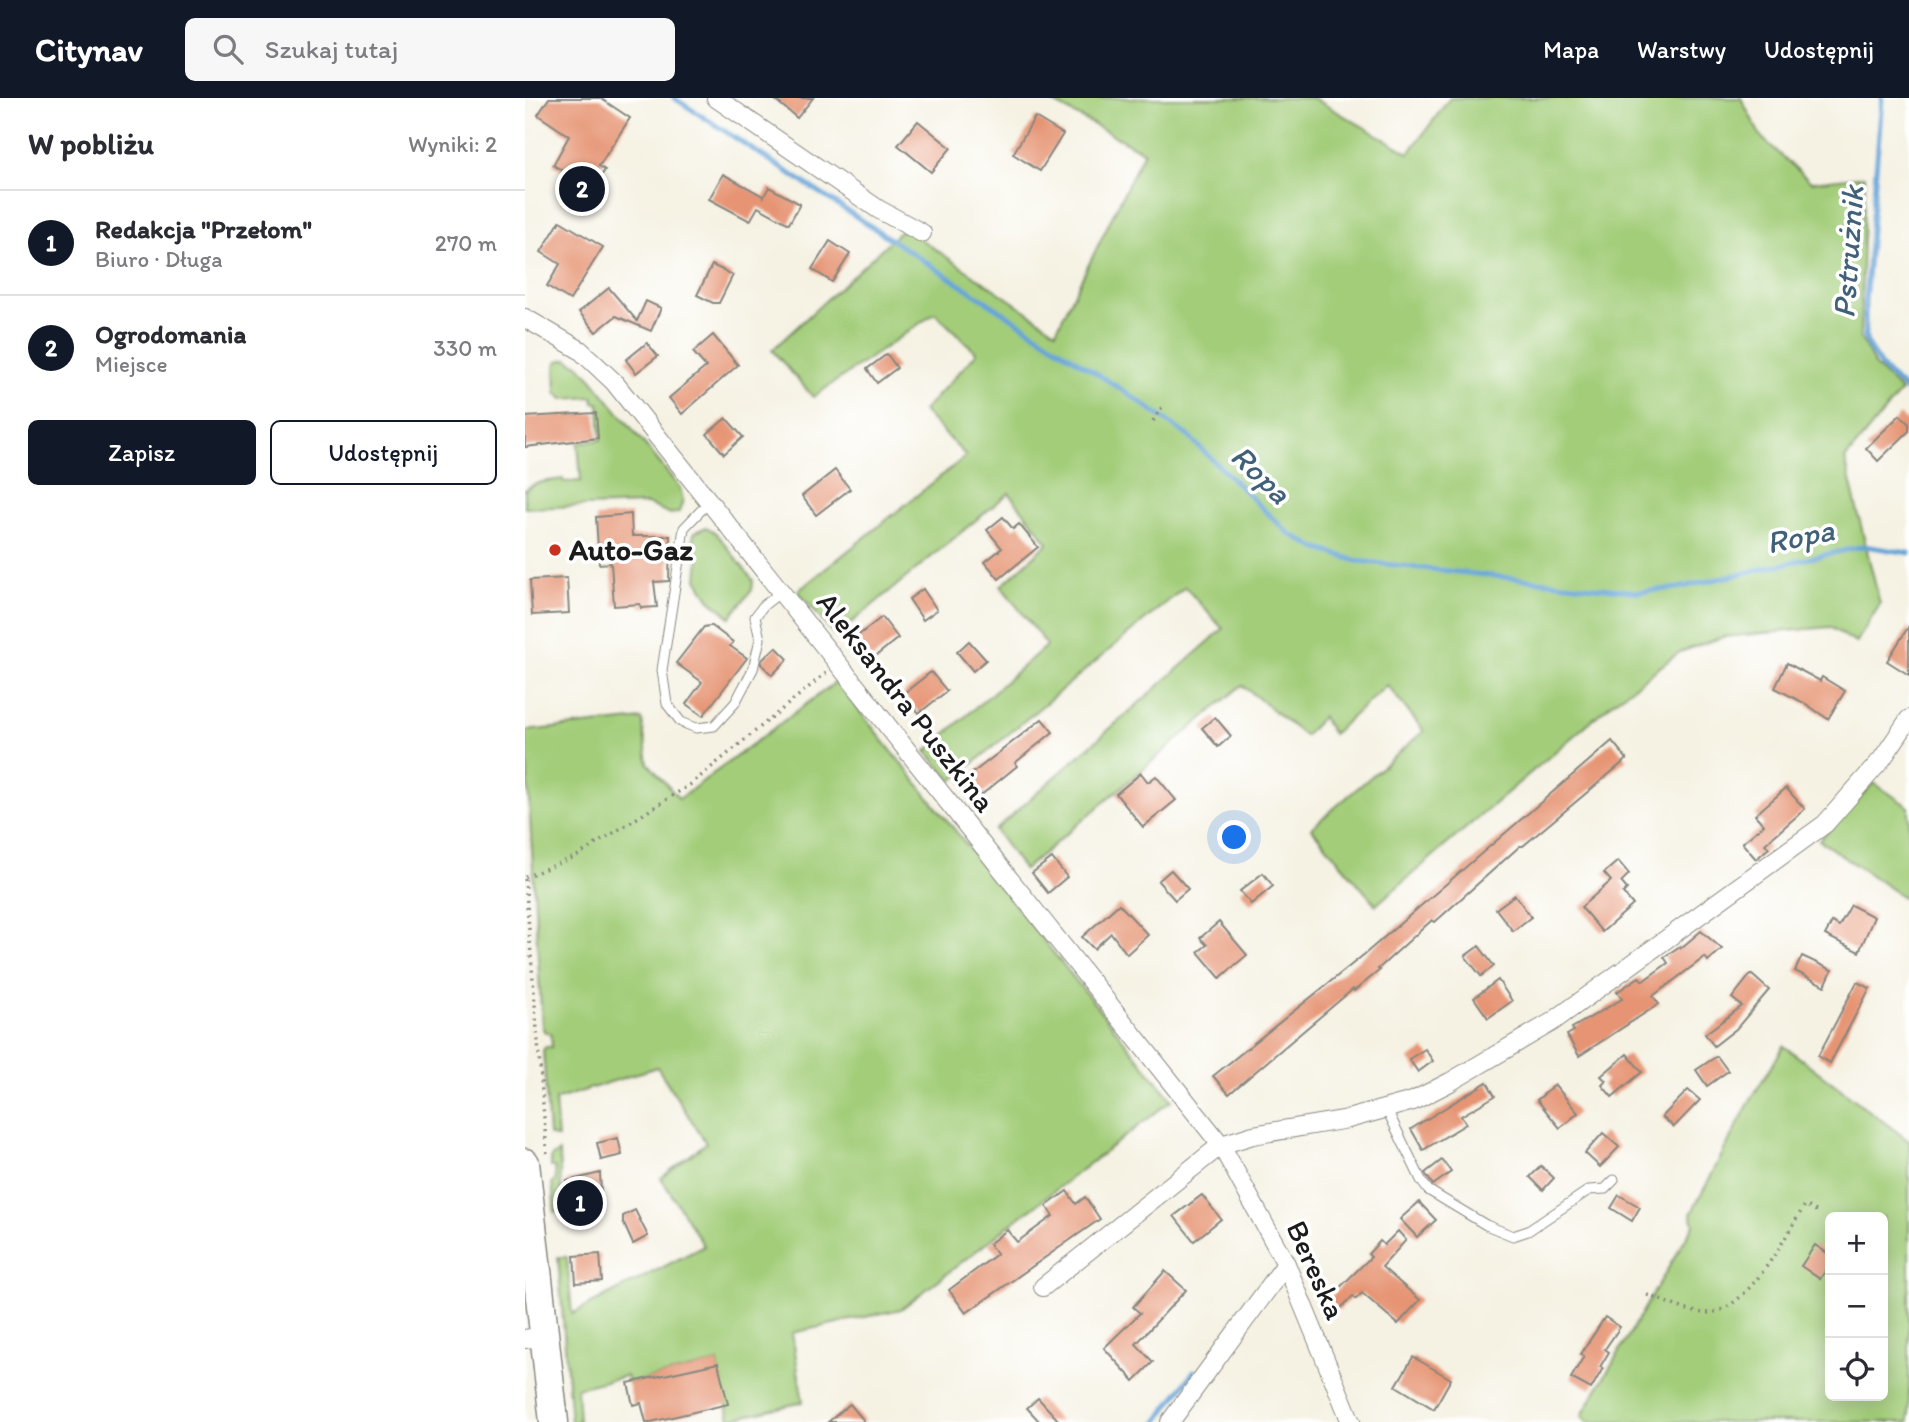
<!DOCTYPE html>
<html lang="pl">
<head>
<meta charset="utf-8">
<style>
	:root { --surface:#fff; --page:#f7f7f7; --text:#2b2b33; --muted:#7c7c81; --line:#e1e1e2; --accent:#111827 }
	body { margin:0; font-family:Itim,sans-serif; background:var(--page); color:var(--text) }
	.controls { position:absolute; right:21px; bottom:21px; display:grid; overflow:hidden; border-radius:10px; box-shadow:0 4px 18px #0003 }
	.controls button { width:63px; height:63px; display:grid; place-items:center; padding:0; border:0; border-bottom:2px solid var(--line); background:var(--surface); color:var(--text); font:35px sans-serif }
	.you { position:absolute; left:710px; top:740px; width:24px; height:24px; margin:-18px; border:5px solid #fff; border-radius:50%; background:#1a73e8; box-shadow:0 0 0 10px #1a73e833 }
	.badge { display:grid; place-items:center; width:46px; height:46px; border-radius:50%; background:var(--accent); color:#fff; font-size:23px; font-weight:700 }
	.pin { position:absolute; translate:-50% -50%; border:4px solid #fff; box-shadow:0 2px 7px #0006 }
	.list { margin:0; padding:0; list-style:none }
	h2 { display:flex; justify-content:space-between; align-items:center; height:91px; margin:0; padding:0 28px; font-size:30px }
	h2 small { font-size:23px; font-weight:400; color:var(--muted) }
	.list li { display:grid; grid-template-columns:46px 1fr auto; gap:21px; align-items:center; box-sizing:border-box; height:105px; padding:0 28px; border-top:2px solid var(--line) }
	.list b { display:block; font-size:26px; white-space:nowrap }
	.list p { margin:0; font-size:23px; white-space:nowrap; color:var(--muted) }
	.list em { font-size:23px; font-style:normal; color:var(--muted) }
	.actions { display:flex; gap:14px; padding:21px 28px }
	.actions a { flex:1; padding:16px 0; border:2px solid var(--accent); border-radius:10px; text-align:center; font-size:24px; color:var(--accent) }
	.actions .main { background:var(--accent); color:#fff }
	.icon { flex:none; width:38px; height:38px; fill:none; stroke:currentColor; stroke-width:2; stroke-linecap:round; stroke-linejoin:round }
	.map { position:relative; flex:none; width:1384px; height:1324px; overflow:hidden }
	header { display:flex; align-items:center; gap:42px; box-sizing:border-box; height:98px; padding:0 35px; background:var(--accent); color:#fff }
	header strong { font-size:33px }
	nav { display:flex; gap:38px; margin-inline-start:auto; font-size:24px }
	.search { width:490px; height:63px; background:var(--page); display:flex; align-items:center; gap:18px; box-sizing:border-box; padding:0 24px; border-radius:10px; color:var(--muted); font-size:26px }
	main { display:flex }
	aside { flex:1; background:var(--surface) }
	.map>svg:first-child { display:block }
</style>
</head>
<body>
<header>
<strong>Citynav</strong>
<div class="search"><svg class="icon" aria-label="search" viewBox="0 0 24 24"><circle cx="10" cy="10" r="6"/><path d="M15 15l6 6"/></svg>Szukaj tutaj</div>
<nav><a>Mapa</a><a>Warstwy</a><a>Udostępnij</a></nav>
</header>
<main>
<aside>
<h2>W pobliżu<small>Wyniki: 2</small></h2>
<ul class="list">
<li><span class="badge">1</span><div><b>Redakcja &quot;Przełom&quot;</b><p>Biuro · Długa</p></div><em>270 m</em></li>
<li><span class="badge">2</span><div><b>Ogrodomania</b><p>Miejsce</p></div><em>330 m</em></li>
</ul>
<div class="actions"><a class="main">Zapisz</a><a>Udostępnij</a></div>
</aside>
<div class="map">
<svg width="1384" height="1324" viewBox="0 0 1384 1324">
	<rect width="100%" height="100%" fill="#fff"/>
	<filter id="ink" filterUnits="userSpaceOnUse"><feTurbulence type="fractalNoise" baseFrequency=".0143" numOctaves="2"/><feDisplacementMap in="SourceGraphic" scale="14" xChannelSelector="R" yChannelSelector="G"/><feConvolveMatrix kernelMatrix="1 2 1 2 8 2 1 2 1" color-interpolation-filters="sRGB"/></filter>
	<filter id="wash" filterUnits="userSpaceOnUse"><feTurbulence type="fractalNoise" baseFrequency=".00686" numOctaves="4" result="noise"/><feDisplacementMap in="SourceGraphic" scale="28" xChannelSelector="R" yChannelSelector="G"/><feGaussianBlur stdDeviation="1.57" result="paint"/><feColorMatrix in="noise" values="0 0 0 0 0 0 0 0 0 0 0 0 0 0 0 0 0 1.4 0 .05"/><feComposite in="paint" operator="in"/></filter>
	<g filter="url(#wash)">
		<rect width="100%" height="100%" fill="#f5f2e3"/>
		<!-- green -->
		<g fill="#a3cd79" stroke="#60744a" stroke-width="2" fill-rule="evenodd">
			<path d="M520,0H788L884,55L925,0H1216L1236,39L1286,84L1340,78L1335,238L1350,268L1376,293L1320,361L1355,506L1331,545L1305,529L1198,539L1155,554L1087,605L851,807L786,730L899,633L862,587L808,636L797,619L780,638L717,587L499,772L470,732L698,531L660,489L427,683L401,653L522,547L476,488L523,445L484,395L310,538L273,493L441,358L398,313L452,255L410,215L288,299L247,252L379,130L531,233L619,54Z"/>
			<path d="M42,261L53,267L66,280L155,390L158,402L154,414L146,416L122,406L0,410V392C11,383 25,383 38,381L39,384L56,383L53,345L76,342L74,305H69L68,299L38,301L31,295L30,267L33,263Z"/>
			<path d="M181,429L191,435L228,482L227,492L205,519L184,501L172,481L174,458L166,457L169,435Z"/>
			<path d="M311,584L647,1002L376,1211L267,1235L278,1304L205,1321L193,1265L103,1285L101,1278L52,1290L54,1324H46L33,1159H42L47,1216L179,1148L136,1080L181,1045L132,969L30,1002L33,1040L24,1037L18,953L20,949H27L26,935L20,934L17,929L0,633L117,621L123,665L154,701Z"/>
			<path d="M1349,685L1384,709V803L1294,742Z"/>
			<path d="M1259,948L1384,1043V1324H1061L1057,1317L1169,1126L1166,1116L1226,1001ZM1305,1119H1358V1298H1305Z"/>
			<path d="M34,1054L38,1114H30L27,1084L31,1083L30,1069H26V1059Z"/>
		</g>
		<g fill="none" stroke-linecap="round" stroke-linejoin="round">
			<!-- stream -->
			<g stroke="#66a4d8" stroke-width="5">
				<path d="M149,0L611,301L663,338L763,435L791,450L832,463L1114,494L1153,490L1339,448L1384,455"/>
				<path d="M1357,0L1340,204V238L1344,250L1358,271L1384,295"/>
				<path d="M632,1324L669,1273"/>
			</g>
		</g>
		<g id="blocks">
			<!-- building -->
			<g fill="#e69473">
				<path d="M24,0H75L105,20L74,68L80,72L55,109L40,100L53,81L28,67L44,38L13,17Z"/>
				<path d="M248,0H288L272,20Z"/>
				<path d="M510,19L538,36L515,73L488,56Z"/>
				<path d="M393,23L426,50L406,74L373,47Z"/>
				<path d="M198,76L238,98V100L244,89L275,106L264,126L233,109L225,123L184,101Z"/>
				<path d="M35,123L78,149L45,202L22,188L35,166L16,154Z"/>
				<path d="M305,143L325,156L307,184L287,171Z"/>
				<path d="M187,167L208,177L194,205H188L172,197Z"/>
				<path d="M84,190L112,223L121,203L136,210L126,233L91,218L71,234L54,214Z"/>
				<path d="M188,237L213,267L157,316L144,300L181,269L168,254Z"/>
				<path d="M122,245L133,258L111,275L101,262Z"/>
				<path d="M362,256L372,270L352,285L342,271Z"/>
				<path d="M71,315L73,340L0,349V319Z"/>
				<path d="M1375,317L1384,326V333L1353,363L1341,350Z"/>
				<path d="M201,320L218,339L199,356L182,336Z"/>
				<path d="M310,372L325,391L291,417L277,398Z"/>
				<path d="M106,416L107,438H145L144,483L129,484L132,509L116,510L115,506L89,508L86,465L74,466L71,419Z"/>
				<path d="M478,419L488,431L494,426L513,449L474,481L460,464L477,450L462,432Z"/>
				<path d="M42,480L44,515L7,517L5,482Z"/>
				<path d="M398,491L412,512L398,522L384,501Z"/>
				<path d="M357,519L373,540L347,561L330,540Z"/>
				<path d="M184,528H187L208,544L205,548L222,560L178,618L161,606L177,584L151,565L179,529Z"/>
				<path d="M1384,528V577L1362,563Z"/>
				<path d="M444,543L461,562L448,573L432,554Z"/>
				<path d="M251,549L263,561L247,577L236,566L237,562Z"/>
				<path d="M1262,565L1295,583L1297,579L1320,593L1303,621L1281,606L1250,590Z"/>
				<path d="M406,574L422,593L394,615L378,596Z"/>
				<path d="M690,619L706,638L693,649L677,630Z"/>
				<path d="M517,621L528,634L490,665L492,668L450,702L436,684Z"/>
				<path d="M1087,643L1102,661L998,748H995L910,824L907,822L853,871L855,872L829,893L828,891L704,996L688,978L841,855Z"/>
				<path d="M616,675L623,684L631,678L651,702L618,729L591,696Z"/>
				<path d="M1261,690L1280,711L1240,746L1244,750L1231,761L1217,745L1239,727L1230,717Z"/>
				<path d="M527,760L542,779L523,795L507,775Z"/>
				<path d="M1093,763L1104,776L1096,784L1102,791L1098,795L1108,807L1077,834L1056,809L1086,783L1079,775Z"/>
				<path d="M646,772L663,791L650,802L633,783Z"/>
				<path d="M738,775L748,788L726,806L715,793Z"/>
				<path d="M990,797L1006,819L988,833L971,811Z"/>
				<path d="M594,806L623,837L602,856L586,835L569,851L557,839Z"/>
				<path d="M1326,807L1349,819L1334,854L1300,837L1307,824L1314,828Z"/>
				<path d="M694,824L722,857L695,880L673,854L682,847L675,840Z"/>
				<path d="M1176,833L1197,851L1183,863L1180,859L1128,898L1134,906L1054,958L1042,937L1049,933L1047,930L1097,901L1092,894L1114,879L1118,883L1143,865L1139,859L1155,848L1156,850Z"/>
				<path d="M954,848L969,868L956,878L940,858Z"/>
				<path d="M1277,858L1307,872L1300,888L1270,873Z"/>
				<path d="M1226,876L1244,892L1211,931L1189,948L1180,936L1217,908L1207,900Z"/>
				<path d="M973,882L987,903L963,920L949,900Z"/>
				<path d="M1332,884L1345,890L1305,965L1293,958Z"/>
				<path d="M900,951L908,963L893,974L884,961Z"/>
				<path d="M1102,956L1117,974L1087,999L1077,987L1081,983L1076,978Z"/>
				<path d="M1192,958L1203,973L1182,988L1171,972Z"/>
				<path d="M962,984L970,998L936,1018L941,1026L898,1052L886,1031Z"/>
				<path d="M1030,987L1053,1015L1035,1030L1012,1002Z"/>
				<path d="M1163,992L1175,1002L1149,1029L1137,1019Z"/>
				<path d="M1078,1035L1094,1049L1075,1069L1060,1055Z"/>
				<path d="M93,1040L97,1057L76,1062L72,1045Z"/>
				<path d="M917,1062L926,1074L908,1087L900,1075Z"/>
				<path d="M1016,1068L1029,1080L1018,1092L1005,1079Z"/>
				<path d="M75,1075L76,1094H66L67,1120L44,1122L42,1083Z"/>
				<path d="M542,1093L551,1106L560,1099L575,1121L441,1215L424,1192L472,1156L464,1146L482,1132L492,1144L528,1118L521,1108Z"/>
				<path d="M677,1097L696,1121L669,1143L649,1118Z"/>
				<path d="M1094,1097L1115,1109L1107,1123L1086,1110Z"/>
				<path d="M894,1104L911,1122L892,1139L875,1121Z"/>
				<path d="M110,1112L123,1138L108,1146L98,1124V1118Z"/>
				<path d="M873,1133L881,1142L857,1169L895,1202L873,1226L837,1195L831,1201L828,1198L814,1212L803,1201L846,1159L843,1156L855,1143L859,1147Z"/>
				<path d="M1290,1147L1305,1157V1166L1295,1181L1276,1168Z"/>
				<path d="M75,1156L77,1183L51,1185L49,1158Z"/>
				<path d="M640,1173L661,1192L611,1246L628,1264L609,1283L579,1250L615,1215L608,1209Z"/>
				<path d="M1080,1219L1095,1229L1080,1251L1084,1254L1075,1269L1078,1270L1066,1291L1046,1280L1059,1258L1056,1256Z"/>
				<path d="M888,1259L926,1281L909,1311L871,1288Z"/>
				<path d="M193,1265L203,1306L126,1324H121L116,1305L108,1307L103,1285Z"/>
				<path d="M513,1300L535,1324H515L502,1310Z"/>
				<path d="M325,1306L340,1324H303Z"/>
			</g>
		</g>
	</g>
	<g filter="url(#ink)">
		<use href="#blocks" fill-opacity="0" stroke="#888780" stroke-width="2"/>
		<g fill="none" stroke-linecap="round" stroke-linejoin="round">
			<!-- lane casing -->
			<g stroke="#888780" stroke-width="11">
				<g id="lane">
					<path d="M185,403L159,430L137,572L142,606L156,624L171,630L189,628L210,605L228,571L235,541L230,519L238,508L257,493"/>
					<path d="M862,1012L897,1084L903,1092L961,1127L988,1138L1003,1133L1064,1092L1080,1091L1089,1082"/>
				</g>
			</g>
			<!-- street casing -->
			<g stroke="#888780" stroke-width="20">
				<g id="street">
					<path d="M191,0L353,111L397,135"/>
					<path d="M0,220L55,252L89,284L696,1047L761,1166L826,1324"/>
					<path d="M518,1189L696,1047L728,1037L823,1021L888,1003L925,984L1027,924L1300,726L1357,661L1384,621"/>
					<path d="M0,1241L19,1238"/>
					<path d="M645,1324L761,1166"/>
				</g>
			</g>
			<!-- primary casing -->
			<g stroke="#888780" stroke-width="31">
				<path id="primary" d="M0,1065L29,1324"/>
			</g>
			<!-- path -->
			<g stroke="#888780" stroke-width="3.5" stroke-dasharray="2 5" stroke-linecap="butt">
				<path d="M628,323L637,309"/>
				<path d="M0,779L52,758L166,686L301,575"/>
				<path d="M0,781L22,1057"/>
				<path d="M1122,1197C1140,1203 1161,1214 1180,1215C1222,1216 1260,1138 1280,1107L1293,1114"/>
			</g>
			<!-- lane -->
			<use href="#lane" stroke="#fff" stroke-width="9"/>
			<!-- street -->
			<use href="#street" stroke="#fff" stroke-width="18"/>
			<!-- primary -->
			<use href="#primary" stroke="#fff" stroke-width="28"/>
		</g>
	</g>
	<!-- markers -->
	<circle fill="#c8321e" stroke="#fff" stroke-width="2.5" cx="30" cy="452" r="7"/>
	<g text-anchor="middle" stroke-width="7" stroke-linejoin="round" paint-order="stroke">
		<!-- poi labels -->
		<g font-size="30" font-weight="bold" fill="#1c1c1c" stroke="#fff" text-anchor="start">
			<text x="44" y="462">Auto-Gaz</text>
		</g>
		<!-- street labels -->
		<g font-size="30" fill="#1c1c1c" stroke="#fff">
			<text transform="translate(381 604) rotate(52)" y="10">Aleksandra Puszkina</text>
			<text transform="translate(791 1172) rotate(66)" y="10">Bereska</text>
		</g>
		<!-- water labels -->
		<g font-size="32" font-style="italic" fill="#41607a" stroke="#fff">
			<text transform="translate(1323 154) rotate(-86)" y="11">Pstrużnik</text>
			<text transform="translate(736 376) rotate(44)" y="11">Ropa</text>
			<text transform="translate(1275 438) rotate(-12)" y="11">Ropa</text>
		</g>
	</g>
</svg>
<div class="controls">
<button>+</button>
<button>−</button>
<button><svg class="icon" aria-label="locate" viewBox="0 0 24 24"><circle cx="12" cy="12" r="6"/><path d="M12 2v4M12 18v4M2 12h4M18 12h4"/></svg></button>
</div>
<div class="you"></div>
<div class="pin badge" style="left:55px;top:1105px">1</div>
<div class="pin badge" style="left:57px;top:91px">2</div>
</div>
</main>
</body>
</html>
